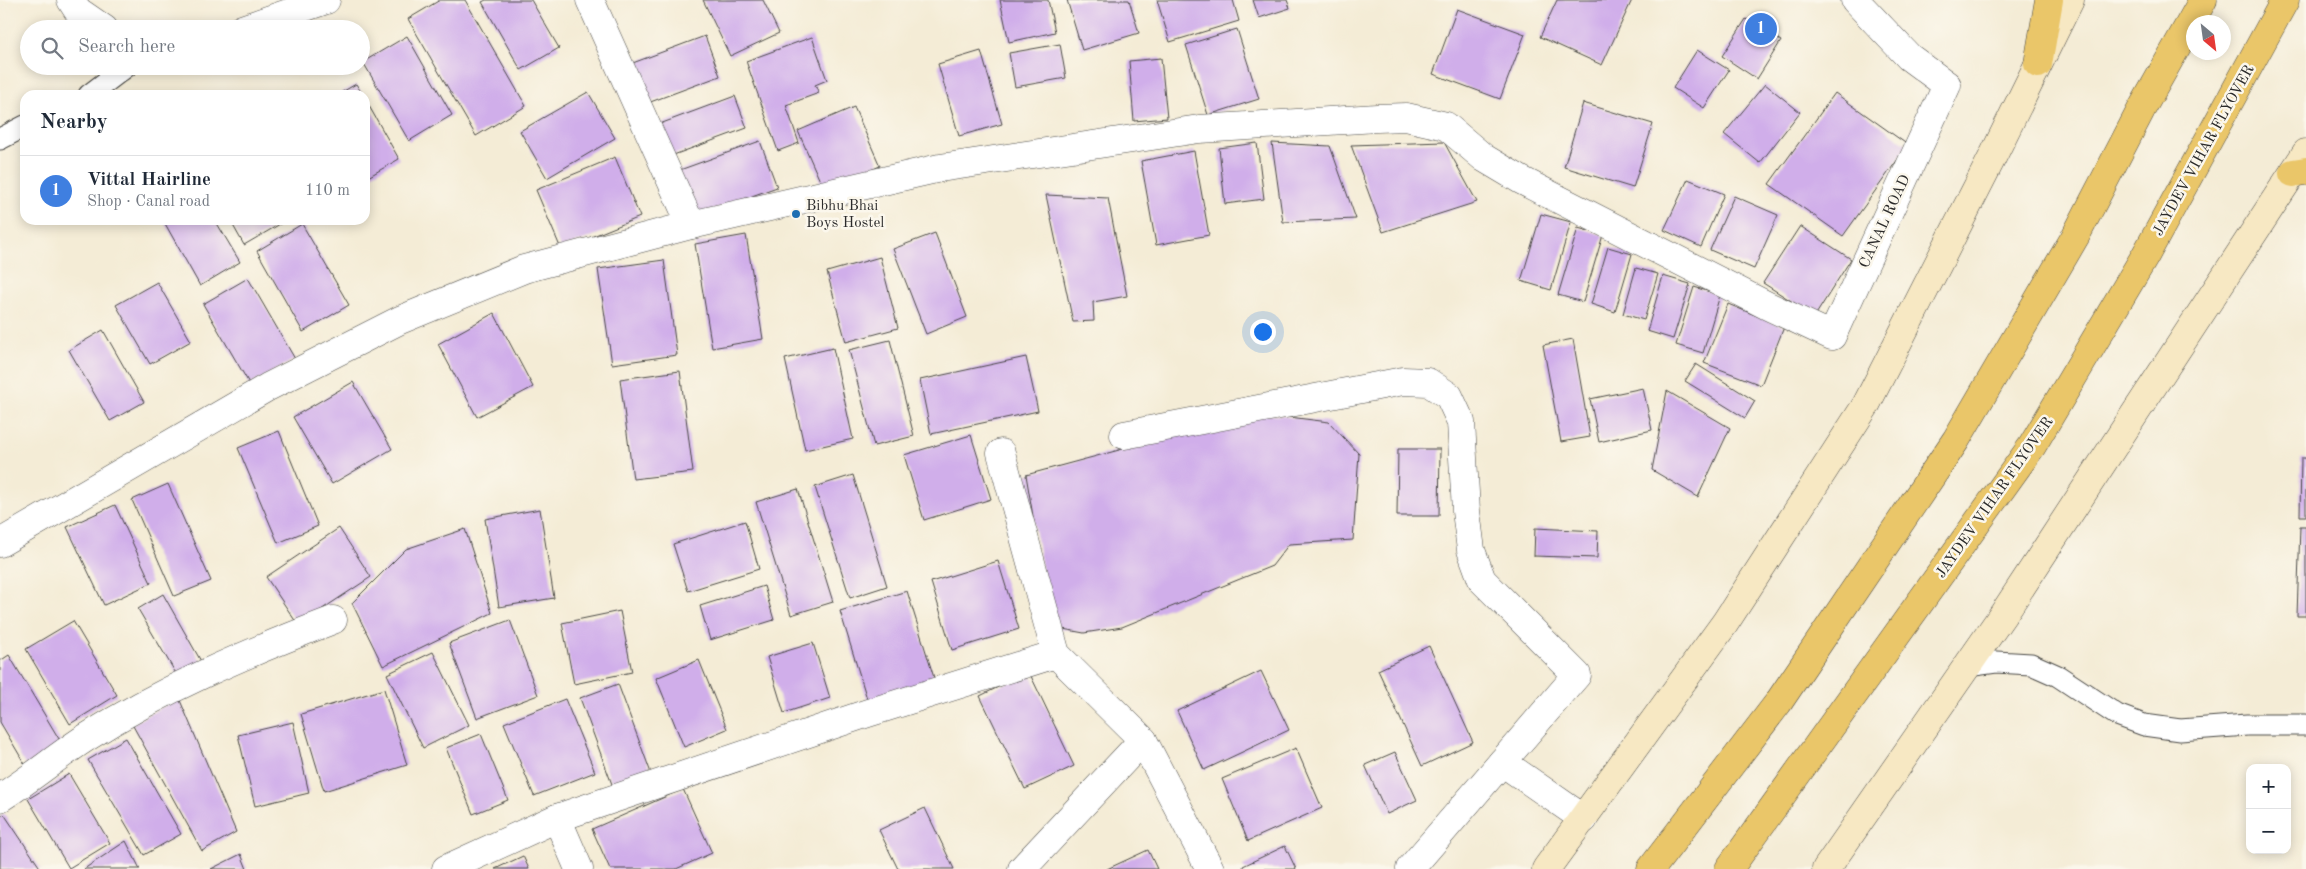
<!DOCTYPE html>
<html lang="en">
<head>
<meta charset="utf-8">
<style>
	:root { --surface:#fff; --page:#f6f6f7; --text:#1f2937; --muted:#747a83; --line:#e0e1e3; --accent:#0f766e }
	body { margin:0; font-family:"Old Standard TT",serif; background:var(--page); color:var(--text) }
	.controls { position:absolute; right:15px; bottom:15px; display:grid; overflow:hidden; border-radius:10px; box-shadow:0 2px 12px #0003 }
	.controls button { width:45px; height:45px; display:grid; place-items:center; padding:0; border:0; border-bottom:1px solid var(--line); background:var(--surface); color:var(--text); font:25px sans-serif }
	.compass { position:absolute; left:2186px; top:15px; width:45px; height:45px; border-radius:50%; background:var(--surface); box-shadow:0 2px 12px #0003; rotate:151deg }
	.you { position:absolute; left:1262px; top:331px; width:18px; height:18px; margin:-12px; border:4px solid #fff; border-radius:50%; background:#1a73e8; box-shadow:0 0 0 8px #1a73e833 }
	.badge { display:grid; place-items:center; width:32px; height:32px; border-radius:50%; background:var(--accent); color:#fff; font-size:16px; font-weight:700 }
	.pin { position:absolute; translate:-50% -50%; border:2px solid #fff; box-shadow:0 1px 5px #0006 }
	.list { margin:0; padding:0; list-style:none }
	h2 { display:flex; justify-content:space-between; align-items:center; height:65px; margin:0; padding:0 20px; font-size:21px }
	h2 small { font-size:16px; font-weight:400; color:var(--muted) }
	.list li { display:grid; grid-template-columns:32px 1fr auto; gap:15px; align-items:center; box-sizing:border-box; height:70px; padding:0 20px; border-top:1px solid var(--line) }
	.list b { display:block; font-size:19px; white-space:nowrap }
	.list p { margin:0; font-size:16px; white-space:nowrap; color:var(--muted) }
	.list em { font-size:16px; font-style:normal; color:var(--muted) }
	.icon { flex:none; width:28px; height:28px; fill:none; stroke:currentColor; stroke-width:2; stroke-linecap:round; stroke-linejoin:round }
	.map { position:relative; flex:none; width:2306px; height:869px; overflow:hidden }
	.search { position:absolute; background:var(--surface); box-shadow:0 2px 12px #0003; left:20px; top:20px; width:350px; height:55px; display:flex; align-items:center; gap:12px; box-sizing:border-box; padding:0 18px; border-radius:28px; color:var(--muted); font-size:19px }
	.panel { position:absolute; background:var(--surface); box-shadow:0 2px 12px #0003; left:20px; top:90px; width:350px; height:135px; border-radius:15px }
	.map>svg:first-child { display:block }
</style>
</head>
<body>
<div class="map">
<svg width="2306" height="869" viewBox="0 0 2306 869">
	<rect width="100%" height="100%" fill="#fbf7ec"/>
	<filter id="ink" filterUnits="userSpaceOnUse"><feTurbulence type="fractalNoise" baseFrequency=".02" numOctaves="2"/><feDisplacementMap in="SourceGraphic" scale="10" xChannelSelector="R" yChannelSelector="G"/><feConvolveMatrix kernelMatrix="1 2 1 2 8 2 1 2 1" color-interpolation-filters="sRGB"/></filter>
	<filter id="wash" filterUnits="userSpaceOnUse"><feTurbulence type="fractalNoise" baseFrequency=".0096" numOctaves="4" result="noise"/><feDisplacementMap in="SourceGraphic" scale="20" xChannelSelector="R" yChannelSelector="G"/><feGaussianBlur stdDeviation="1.12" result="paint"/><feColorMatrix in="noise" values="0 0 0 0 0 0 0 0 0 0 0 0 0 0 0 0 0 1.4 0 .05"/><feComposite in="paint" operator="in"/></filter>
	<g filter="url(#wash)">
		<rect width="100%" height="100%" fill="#f4ecd6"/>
		<g id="blocks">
			<!-- building -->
			<g fill="#d0aeea">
				<path d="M440,0H465L526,106L476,136L408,19Z"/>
				<path d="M486,0H531L559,48L521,70L482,2Z"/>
				<path d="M703,0H763L779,33L730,56Z"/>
				<path d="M1000,0H1048L1055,32L1009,42Z"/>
				<path d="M1067,0H1129L1139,33L1082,50Z"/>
				<path d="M1157,0H1233L1239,21L1170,42Z"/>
				<path d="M1253,0H1287L1290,8L1259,18Z"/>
				<path d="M1557,0H1632L1602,65L1540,37Z"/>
				<path d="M1457,9L1525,34L1500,99L1433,74Z"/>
				<path d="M1746,19L1781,41L1757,79L1722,56Z"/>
				<path d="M1237,29L1259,99L1208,115L1186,45Z"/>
				<path d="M407,36L452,115L409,141L363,62Z"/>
				<path d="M705,36L720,76L645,104L630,64Z"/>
				<path d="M812,37L827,80L815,85L819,93L786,105L799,143L778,151L746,61Z"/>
				<path d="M1060,44L1066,78L1015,87L1009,53Z"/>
				<path d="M1697,50L1729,70L1704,108L1673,88Z"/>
				<path d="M981,51L1002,124L959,136L938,64Z"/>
				<path d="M1161,58L1167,118L1134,121L1129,61Z"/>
				<path d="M356,84L363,95H337Z"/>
				<path d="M1765,84L1800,112L1760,163L1724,134Z"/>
				<path d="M588,92L615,138L547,178L520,131Z"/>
				<path d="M1835,93L1908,145L1843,236L1769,184Z"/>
				<path d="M735,96L747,128L668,157L657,125Z"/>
				<path d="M365,99L399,159L368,177L365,172Z"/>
				<path d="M1583,103L1653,124L1633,188L1564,167Z"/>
				<path d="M854,107L880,166L824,190L798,131Z"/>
				<path d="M760,141L777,187L693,217L677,171Z"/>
				<path d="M1444,142L1477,202L1383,232L1351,145Z"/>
				<path d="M1257,143L1264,199L1225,204L1219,148Z"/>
				<path d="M1272,143L1330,146L1356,219L1283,222Z"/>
				<path d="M1194,151L1209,235L1156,245L1141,161Z"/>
				<path d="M615,157L640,217L561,249L536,190Z"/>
				<path d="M1688,179L1724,194L1701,247L1664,230Z"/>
				<path d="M1046,195L1108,198L1127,296L1093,302L1094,321L1073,322Z"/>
				<path d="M1734,196L1778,215L1754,269L1710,250Z"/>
				<path d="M1541,214L1571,222L1551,290L1521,281Z"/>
				<path d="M163,220H215L240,262L200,286Z"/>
				<path d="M230,220H287L244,245Z"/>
				<path d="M302,224L349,305L303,332L257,251Z"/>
				<path d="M1800,226L1851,259L1815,316L1763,283Z"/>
				<path d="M1578,228L1603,235L1583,302L1558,295Z"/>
				<path d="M935,233L967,317L926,334L893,249Z"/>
				<path d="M746,235L763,339L712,348L695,244Z"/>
				<path d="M1608,247L1632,254L1615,312L1591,304Z"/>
				<path d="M880,257L898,328L846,342L827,272Z"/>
				<path d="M664,260L677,355L612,364L598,269Z"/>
				<path d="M1636,268L1658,274L1644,320L1623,314Z"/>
				<path d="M1663,276L1690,284L1673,339L1647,331Z"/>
				<path d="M248,278L295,359L250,385L203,304Z"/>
				<path d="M157,282L191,341L150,364L116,305Z"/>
				<path d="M1694,287L1720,295L1703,353L1676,345Z"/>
				<path d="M1728,304L1784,327L1761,385L1704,363Z"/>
				<path d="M494,313L533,387L477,417L438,344Z"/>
				<path d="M103,330L144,402L110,421L69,350Z"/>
				<path d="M1573,339L1590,437L1561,442L1543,345Z"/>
				<path d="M890,340L914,436L874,446L849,350Z"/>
				<path d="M833,348L853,439L805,450L785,359Z"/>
				<path d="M1026,357L1038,411L931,434L920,380Z"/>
				<path d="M1696,364L1755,401L1745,418L1685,381Z"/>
				<path d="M680,371L693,472L633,479L620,379Z"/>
				<path d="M353,382L392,449L332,484L293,417Z"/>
				<path d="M1643,388L1652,430L1599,442L1590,399Z"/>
				<path d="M1667,391L1730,428L1698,497L1652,470Z"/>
				<path d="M1257,413L1329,422L1359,454L1353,540L1289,544L1272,566L1122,627L1084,633L1052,627L1026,475Z"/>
				<path d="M279,431L318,526L278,543L238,448Z"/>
				<path d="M971,435L991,499L924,520L904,455Z"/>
				<path d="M1398,449H1440L1439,516H1397Z"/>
				<path d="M2301,458H2306V516H2300Z"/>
				<path d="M853,475L887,586L850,598L815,487Z"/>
				<path d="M168,484L211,581L174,596L132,500Z"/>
				<path d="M798,489L833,602L791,615L756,502Z"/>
				<path d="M115,505L151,583L104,605L67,527Z"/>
				<path d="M540,509L554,598L499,607L485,519Z"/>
				<path d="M745,521L759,569L688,591L673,544Z"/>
				<path d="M2300,526H2306V616H2297Z"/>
				<path d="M339,528L371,577L298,625L266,577Z"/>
				<path d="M1535,528L1598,531L1597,558L1534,556Z"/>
				<path d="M465,529L492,613L383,666L352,603L406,549Z"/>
				<path d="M998,561L1019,629L952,650L931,582Z"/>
				<path d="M764,586L774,620L710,640L700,606Z"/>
				<path d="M907,591L935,681L868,702L840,611Z"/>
				<path d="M163,594L202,663L178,677L138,609Z"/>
				<path d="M620,611L632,672L574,684L562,623Z"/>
				<path d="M510,620L538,695L477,718L449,643Z"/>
				<path d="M73,621L117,695L70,724L26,649Z"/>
				<path d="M813,643L830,698L784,713L767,657Z"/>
				<path d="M1429,646L1473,742L1422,766L1378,670Z"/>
				<path d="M433,652L469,725L423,748L387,674Z"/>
				<path d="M9,655L62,744L26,766L0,722V661Z"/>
				<path d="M699,660L727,729L684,747L656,678Z"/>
				<path d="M1261,671L1289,730L1204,770L1177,711Z"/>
				<path d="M1029,672L1074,766L1025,789L980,696Z"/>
				<path d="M618,684L651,773L613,787L580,698Z"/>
				<path d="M384,689L407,765L324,791L301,714Z"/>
				<path d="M179,698L236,832L202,851L132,724Z"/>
				<path d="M565,699L595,772L534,796L504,723Z"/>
				<path d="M293,722L309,793L255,806L238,735Z"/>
				<path d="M481,734L508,800L473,814L446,748Z"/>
				<path d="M126,738L181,834L144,855L88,760Z"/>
				<path d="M1296,748L1322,808L1248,841L1222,779Z"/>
				<path d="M1395,752L1417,800L1387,814L1365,765Z"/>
				<path d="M69,774L110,843L69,868L28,799Z"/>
				<path d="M683,789L712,853L676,869H610L592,829Z"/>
				<path d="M925,808L954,869H898L879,830Z"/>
				<path d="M4,814L41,869H0V817Z"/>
				<path d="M126,841L140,869H84Z"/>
				<path d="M1285,846L1296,869H1244L1243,866Z"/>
				<path d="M1148,850L1157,869H1107Z"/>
				<path d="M241,854L247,869H211Z"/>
				<path d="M523,856L529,869H495Z"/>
			</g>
		</g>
	</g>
	<g filter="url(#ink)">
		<use href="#blocks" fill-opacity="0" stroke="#494845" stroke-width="1"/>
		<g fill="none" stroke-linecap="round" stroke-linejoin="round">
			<!-- lane casing -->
			<g stroke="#494845" stroke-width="23">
				<g id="lane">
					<path d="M89,95L127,66"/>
					<path d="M0,139L25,126"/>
					<path d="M1967,666L1996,662L2031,664L2058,676L2117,715L2144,725L2180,730L2247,725H2306"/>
				</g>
			</g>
			<!-- street casing -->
			<g stroke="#494845" stroke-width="29">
				<g id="street">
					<path d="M71,0L78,11L104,29"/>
					<path d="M590,0L691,225"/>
					<path d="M242,29L326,0"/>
					<path d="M1124,435L1403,381L1428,382L1449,396L1461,422L1466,511L1471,550L1482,580L1577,675L1410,869"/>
					<path d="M1001,453L1056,654L1143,740L1210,869"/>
					<path d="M0,543L268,387L400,320L524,269L691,225L940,168L1199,129L1377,118L1406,117L1446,126L1484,158L1521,180L1768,306L1832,336L1947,85L1909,57L1855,0"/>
					<path d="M1502,762L1584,819"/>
					<path d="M0,798C29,780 55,758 84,739C162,689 247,653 333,620"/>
					<path d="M557,818L579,869"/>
					<path d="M446,869L557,818L868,713L1056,654"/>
					<path d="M1022,869L1143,740"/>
				</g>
			</g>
			<!-- secondary casing -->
			<g stroke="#494845" stroke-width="29">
				<g id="secondary">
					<path d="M1546,869L1725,623L1866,405L1992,158L2070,0"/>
					<path d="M1826,869L2004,613L2306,153"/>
				</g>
			</g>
			<!-- primary casing -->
			<g stroke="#494845" stroke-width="29">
				<g id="primary">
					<path d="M2038,64L2049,0"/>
					<path d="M2293,173L2306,171"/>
				</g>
			</g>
			<!-- highway casing -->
			<g stroke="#494845" stroke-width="29">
				<g id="highway">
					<path d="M1651,869L1778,703L1956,440L2075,237L2141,110L2203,0"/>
					<path d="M1729,869L2032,446L2145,256L2285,0"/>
				</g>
			</g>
			<!-- lane -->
			<use href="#lane" stroke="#fff" stroke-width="21"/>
			<!-- street -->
			<use href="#street" stroke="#fff" stroke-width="28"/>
			<!-- secondary -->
			<use href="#secondary" stroke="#f7e8c3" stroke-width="28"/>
			<!-- primary -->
			<use href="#primary" stroke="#eac669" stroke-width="28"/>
			<!-- highway -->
			<use href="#highway" stroke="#eac669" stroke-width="28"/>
		</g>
	</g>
	<!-- markers -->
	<circle fill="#1f6fb2" stroke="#fbf7ec" stroke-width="2" cx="796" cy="214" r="5"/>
	<g text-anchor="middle" stroke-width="5" stroke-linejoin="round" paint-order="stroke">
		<!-- street labels -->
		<g font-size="15" fill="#2b2b2b" stroke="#fbf7ec">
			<text transform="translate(2203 150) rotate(-61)" y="5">JAYDEV VIHAR FLYOVER</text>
			<text transform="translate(1884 221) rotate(-65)" y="5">CANAL ROAD</text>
			<text transform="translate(1994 497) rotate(-55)" y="5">JAYDEV VIHAR FLYOVER</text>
		</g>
		<!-- poi labels -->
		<g font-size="15" fill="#2b2b2b" stroke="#fbf7ec" text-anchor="start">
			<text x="806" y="210">Bibhu Bhai<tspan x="806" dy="17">Boys Hostel</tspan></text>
		</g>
	</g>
</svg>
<div class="controls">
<button>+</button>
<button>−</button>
</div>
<svg class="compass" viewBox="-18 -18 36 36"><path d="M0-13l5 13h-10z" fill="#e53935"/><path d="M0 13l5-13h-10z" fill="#747a83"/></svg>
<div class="you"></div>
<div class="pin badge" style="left:1761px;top:29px;background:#3f7fe0">1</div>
<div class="search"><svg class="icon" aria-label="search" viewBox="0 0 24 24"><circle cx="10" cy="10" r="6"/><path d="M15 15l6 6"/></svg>Search here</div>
<section class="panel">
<h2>Nearby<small></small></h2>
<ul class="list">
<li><span class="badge" style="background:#3f7fe0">1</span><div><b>Vittal Hairline</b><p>Shop · Canal road</p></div><em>110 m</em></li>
</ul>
</section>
</div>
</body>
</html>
